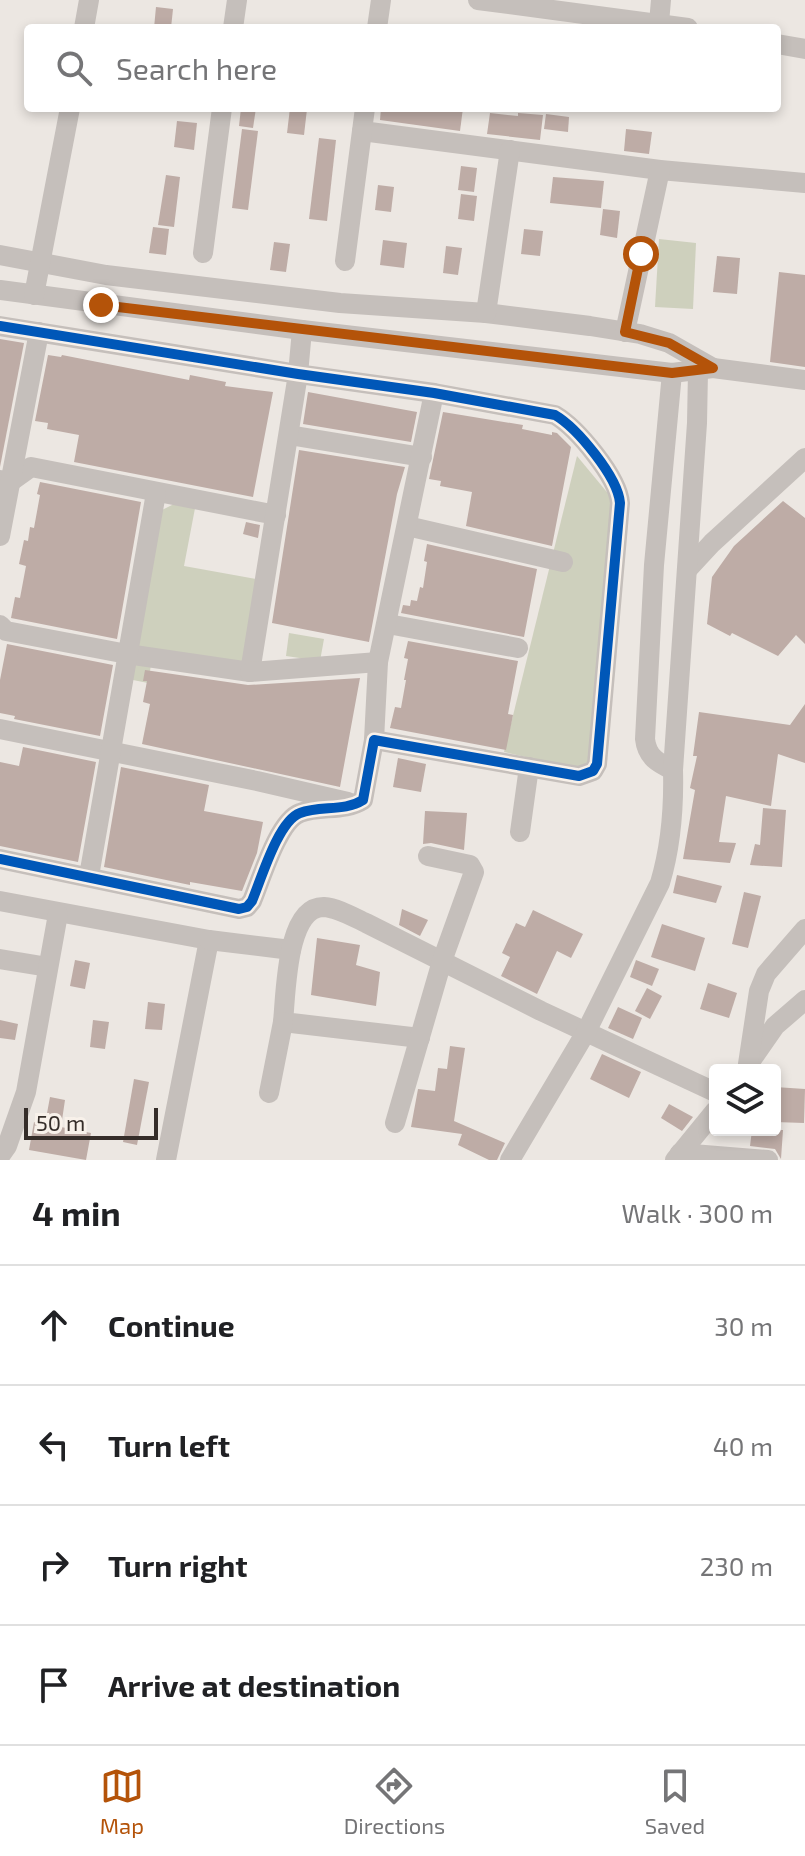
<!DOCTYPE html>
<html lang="en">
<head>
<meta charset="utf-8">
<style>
	:root { --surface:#fff; --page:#f6f6f6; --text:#202124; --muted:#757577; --line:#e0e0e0; --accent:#b45309 }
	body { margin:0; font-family:"Exo 2",sans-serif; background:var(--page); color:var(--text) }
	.controls { position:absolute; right:24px; bottom:24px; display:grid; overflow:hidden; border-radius:8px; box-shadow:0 4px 12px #0003 }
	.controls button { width:72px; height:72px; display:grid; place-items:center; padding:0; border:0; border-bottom:2px solid var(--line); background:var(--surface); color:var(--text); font:40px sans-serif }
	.scale { position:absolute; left:24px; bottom:20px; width:134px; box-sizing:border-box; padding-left:8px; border:4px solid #352d29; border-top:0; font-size:22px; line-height:28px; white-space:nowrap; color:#352d29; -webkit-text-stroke:6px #f8f1ea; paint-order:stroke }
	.stop { position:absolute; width:24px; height:24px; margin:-18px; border:6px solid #b45309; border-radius:50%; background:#fff }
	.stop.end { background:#b45309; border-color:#fff; box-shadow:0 2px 8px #0008 }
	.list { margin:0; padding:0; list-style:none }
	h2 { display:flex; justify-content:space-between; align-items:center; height:104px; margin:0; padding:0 32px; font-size:34px }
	h2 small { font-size:26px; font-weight:400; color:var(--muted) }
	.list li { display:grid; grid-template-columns:52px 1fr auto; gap:24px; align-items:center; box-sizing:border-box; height:120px; padding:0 32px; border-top:2px solid var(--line) }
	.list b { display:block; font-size:30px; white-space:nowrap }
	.list em { font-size:26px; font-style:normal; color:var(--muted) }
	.icon { flex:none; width:44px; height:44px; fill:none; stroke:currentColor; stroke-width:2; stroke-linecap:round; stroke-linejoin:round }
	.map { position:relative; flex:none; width:805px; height:1160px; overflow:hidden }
	.search { position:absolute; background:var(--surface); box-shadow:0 4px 12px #0003; left:24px; right:24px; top:24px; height:88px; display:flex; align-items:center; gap:20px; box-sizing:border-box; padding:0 28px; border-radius:8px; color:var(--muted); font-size:30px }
	.sheet { height:584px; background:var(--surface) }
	nav { display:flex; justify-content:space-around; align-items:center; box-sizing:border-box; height:112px; border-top:2px solid var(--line); background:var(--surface); font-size:22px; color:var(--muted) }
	nav a { display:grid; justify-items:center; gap:4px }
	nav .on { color:var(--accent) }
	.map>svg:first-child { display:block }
</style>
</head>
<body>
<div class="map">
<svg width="805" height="1160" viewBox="0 0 805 1160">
	<rect width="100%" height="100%" fill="#ece7e2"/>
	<!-- green -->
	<g fill="#ced0bd">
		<path d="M659,239L696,243L693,309L655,307Z"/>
		<path d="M577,456L611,497L592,758L585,764L575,768L504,752Z"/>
		<path d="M180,501L196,503L184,566L261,580L250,672L153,653L148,683L128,679L162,510Z"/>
		<path d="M289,633L324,639L320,661L286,656Z"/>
	</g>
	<!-- building -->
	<g fill="#beaca6">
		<path d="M156,7L173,9L171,28H154Z"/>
		<path d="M241,108H256L253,128L239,126Z"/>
		<path d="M290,108L307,109L304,135L287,133Z"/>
		<path d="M381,108H463L460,131L380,120Z"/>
		<path d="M490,113L518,116V113L543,115L540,140L487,134Z"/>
		<path d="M546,114L569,117L568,132L544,129Z"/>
		<path d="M177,121L197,123L194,150L174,147Z"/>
		<path d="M242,129L258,131L248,210L232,208Z"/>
		<path d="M626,129L652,132L649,154L624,151Z"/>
		<path d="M319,138L336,140L327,221L309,219Z"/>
		<path d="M461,166L477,168L474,192L458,190Z"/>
		<path d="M166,175L180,177L174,227L158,225Z"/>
		<path d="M553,177L604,181L601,208L550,203Z"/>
		<path d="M378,185L394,187L391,212L375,210Z"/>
		<path d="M461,194L477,196L474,221L458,219Z"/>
		<path d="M603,209L620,211L617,238L600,235Z"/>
		<path d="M153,227L169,229L166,255L149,253Z"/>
		<path d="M524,229L543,231L540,256L521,254Z"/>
		<path d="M383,240L407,243L404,268L380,265Z"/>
		<path d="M274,242L290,244L286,272L270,270Z"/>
		<path d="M446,246L462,248L458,275L443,273Z"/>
		<path d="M717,256L740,258L737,294L713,292Z"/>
		<path d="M779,272L805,275V367L770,362Z"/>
		<path d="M0,339L24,343L0,467Z"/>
		<path d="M48,355L61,357L62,355L189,380L190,375L226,382L225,386L273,392L253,497L74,462L79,435L47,429L48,423L35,421Z"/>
		<path d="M308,392L417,412L411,442L303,424Z"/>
		<path d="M443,412L523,425L522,429L552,435V432L557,433L571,447L552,546L466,526L472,492L440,486L441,481L429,479Z"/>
		<path d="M299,450L405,467L397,494L369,642L272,623Z"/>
		<path d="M40,482L141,502L117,639L11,618L15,597L20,598L26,566L19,564L24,540L28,541L30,527L34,528L40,495L37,494Z"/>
		<path d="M783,501L805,518V644L796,635L778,656L732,633L730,636L707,624L712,577L734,546Z"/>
		<path d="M246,522L260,525L258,538L243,534Z"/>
		<path d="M427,544L537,569L524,637L401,613L403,605L410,606L411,600L417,601L420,587L423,588L427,562L424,561Z"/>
		<path d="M408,641L518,661L508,714L513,715L506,750L390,728L395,707L401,708L406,680H404L408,659L404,658Z"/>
		<path d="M7,644L113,665L100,736L14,719L15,716L0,713V680Z"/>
		<path d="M145,670L248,685L360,678L340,787L142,744L150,704L143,702L147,681H143Z"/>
		<path d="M805,704V763L778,754L771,806L726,796L719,842L736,843L730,863L683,859L695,790L690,788L697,756H693L699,712L790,725Z"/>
		<path d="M23,747L96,762L78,862L0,846V762L19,766Z"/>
		<path d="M398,758L426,764L421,792L393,787Z"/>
		<path d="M121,767L209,785L204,811L263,822L257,853L242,891L190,882V885L104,867Z"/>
		<path d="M763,808L786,810L782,867L750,865L755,844L760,845Z"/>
		<path d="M425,811L467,813L464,850L431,843L423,844Z"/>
		<path d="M677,875L722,886L716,903L673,893Z"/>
		<path d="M744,892L761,896L748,948L732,944Z"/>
		<path d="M402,909L428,920L420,936L399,925Z"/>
		<path d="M533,910L583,934L571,958L557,951L537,994L501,976L510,957L502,953L516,923L525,927Z"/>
		<path d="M662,924L705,938L695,971L651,957Z"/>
		<path d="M317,938L360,945L356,965L380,972L376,1006L311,995Z"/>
		<path d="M75,960L90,963L85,989L70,986Z"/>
		<path d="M636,960L659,969L652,986L630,977Z"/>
		<path d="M708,983L737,993L729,1018L700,1009Z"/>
		<path d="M647,988L662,996L650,1019L635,1011Z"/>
		<path d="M148,1002L165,1004L162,1030L145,1029Z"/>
		<path d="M618,1007L642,1018L633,1039L608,1028Z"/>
		<path d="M0,1020L18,1024L15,1040L0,1038Z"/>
		<path d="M93,1020L109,1022L105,1049L90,1047Z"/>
		<path d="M450,1046L465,1048L454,1121L505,1143L497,1160H489L458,1145L462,1134L411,1127L418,1089L435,1091L438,1068L447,1069Z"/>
		<path d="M602,1054L641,1072L629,1098L590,1079Z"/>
		<path d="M134,1079L149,1082L137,1145L123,1142Z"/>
		<path d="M775,1087L805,1089L804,1123L775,1122Z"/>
		<path d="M50,1097L65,1100L61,1127L91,1133L86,1160L29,1150L34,1122L45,1124Z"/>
		<path d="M669,1104L693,1117L682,1131L661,1118Z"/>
		<path d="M752,1130H783L781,1159L775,1149L750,1146Z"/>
	</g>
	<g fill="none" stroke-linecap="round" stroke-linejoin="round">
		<!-- minor -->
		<g stroke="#c5bfbb" stroke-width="20">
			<path d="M478,0L688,28"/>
			<path d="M659,23L661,0"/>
			<path d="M84,28L89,0"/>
			<path d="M233,28L237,0"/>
			<path d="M377,28L381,0"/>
			<path d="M777,44L805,49"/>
			<path d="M362,131L660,170L805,183"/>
			<path d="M203,253L222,108"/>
			<path d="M0,255L106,275L340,303L486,313L590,326L640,334L669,343L713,368"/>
			<path d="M345,261L365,108"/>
			<path d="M0,290L302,330L672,373L713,368L805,380"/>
			<path d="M34,295L70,108"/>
			<path d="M486,313L510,150"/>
			<path d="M0,326L298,374L434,393L555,415C577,428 618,477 620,503L597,764L593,771L579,776L374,740L363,800C344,812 320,805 300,813C278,821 261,880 252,901L247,907L239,909L0,859"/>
			<path d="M625,332L660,170"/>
			<path d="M672,373L654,565L645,739C647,757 658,763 673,770"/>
			<path d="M289,435L422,457"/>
			<path d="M0,480L10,482L31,467L276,515"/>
			<path d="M407,526L563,562"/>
			<path d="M0,536L39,332"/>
			<path d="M687,570L712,543L805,458"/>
			<path d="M388,624L518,648"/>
			<path d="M0,625L6,631L127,654L250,672L298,374L302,330"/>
			<path d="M250,672L378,662"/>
			<path d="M0,729L257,781L348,802"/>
			<path d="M374,740L378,662L434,393"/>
			<path d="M520,832L529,767"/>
			<path d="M89,876L156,493"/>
			<path d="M0,901L209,940L166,1160"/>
			<path d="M209,940L291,950"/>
			<path d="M0,959L48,967"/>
			<path d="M420,1038L283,1022C286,994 286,906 324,907C338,908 353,917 366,923L541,1011L715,1092"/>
			<path d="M752,1059L775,1026L805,1000"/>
			<path d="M748,1064L759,991L766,974L805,929"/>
			<path d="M269,1093L283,1022"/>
			<path d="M395,1123L442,961L474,872L470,865L428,856"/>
			<path d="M680,1153L768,1160"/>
			<path d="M0,1156L7,1146L26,1092L58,914"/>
			<path d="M510,1160L586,1032L660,883C671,846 674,809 673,770L697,423L698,371"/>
			<path d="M675,1160L715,1111"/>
		</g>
		<!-- cycleway casing -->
		<g stroke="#f8f1ea" stroke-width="15">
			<path id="cycleway" d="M0,326L298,374L434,393L555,415C577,428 618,477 620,503L597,764L593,771L579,776L374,740L363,800C344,812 320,805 300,813C278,821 261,880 252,901L247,907L239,909L0,859"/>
		</g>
		<!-- cycleway -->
		<use href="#cycleway" stroke="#0057b8" stroke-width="10"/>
	</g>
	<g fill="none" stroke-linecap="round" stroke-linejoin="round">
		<!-- route -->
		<path stroke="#b45309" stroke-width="10" d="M101,305L672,373L713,368L669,343L625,332L641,254"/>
	</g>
</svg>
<div class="controls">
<button><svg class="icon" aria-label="layers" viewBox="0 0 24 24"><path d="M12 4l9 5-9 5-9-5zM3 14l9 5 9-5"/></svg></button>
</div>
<div class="scale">50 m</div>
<div class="stop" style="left:641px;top:254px"></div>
<div class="stop end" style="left:101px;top:305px"></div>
<div class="search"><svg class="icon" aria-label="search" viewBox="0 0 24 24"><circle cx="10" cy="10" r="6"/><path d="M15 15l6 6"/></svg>Search here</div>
</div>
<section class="sheet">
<h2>4 min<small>Walk · 300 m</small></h2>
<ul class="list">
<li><svg class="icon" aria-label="ahead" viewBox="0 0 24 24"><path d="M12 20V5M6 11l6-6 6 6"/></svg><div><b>Continue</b></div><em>30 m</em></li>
<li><svg class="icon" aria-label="left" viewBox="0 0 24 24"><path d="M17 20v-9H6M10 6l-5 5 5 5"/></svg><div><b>Turn left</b></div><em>40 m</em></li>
<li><svg class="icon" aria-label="right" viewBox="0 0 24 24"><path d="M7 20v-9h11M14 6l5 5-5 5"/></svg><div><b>Turn right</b></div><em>230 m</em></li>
<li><svg class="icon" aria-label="arrive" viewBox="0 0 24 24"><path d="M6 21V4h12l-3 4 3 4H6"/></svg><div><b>Arrive at destination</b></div></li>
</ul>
</section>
<nav>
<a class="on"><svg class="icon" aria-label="map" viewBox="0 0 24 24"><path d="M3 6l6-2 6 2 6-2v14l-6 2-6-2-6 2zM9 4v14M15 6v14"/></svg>Map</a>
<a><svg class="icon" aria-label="directions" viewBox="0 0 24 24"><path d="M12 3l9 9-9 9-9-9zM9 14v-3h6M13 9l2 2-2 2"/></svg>Directions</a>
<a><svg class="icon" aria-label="saved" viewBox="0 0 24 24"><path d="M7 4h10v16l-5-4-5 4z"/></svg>Saved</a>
</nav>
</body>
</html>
